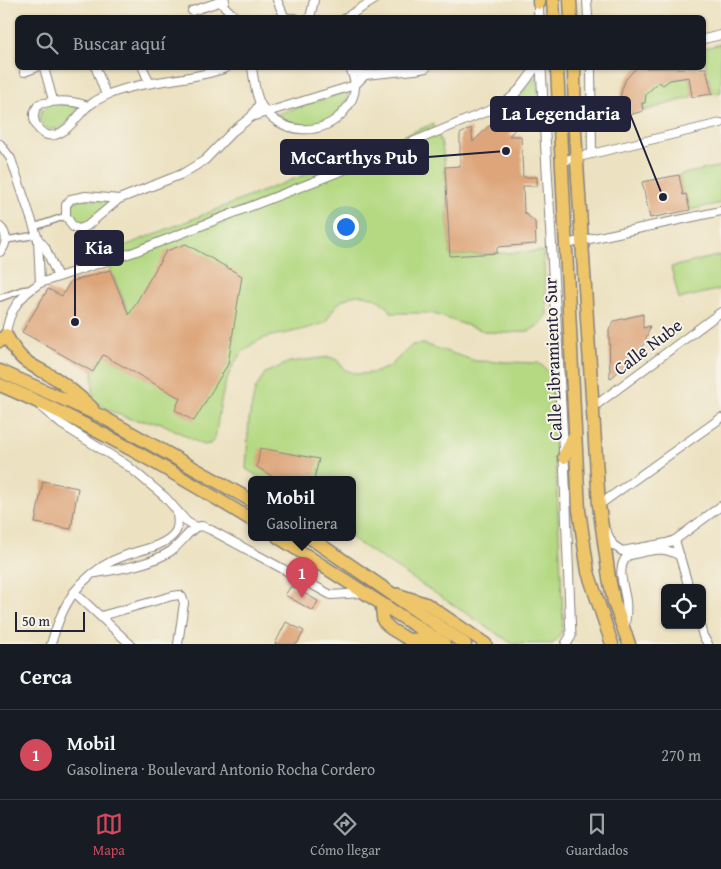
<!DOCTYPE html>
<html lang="es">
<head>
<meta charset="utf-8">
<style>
	:root { --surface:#171b24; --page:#20242c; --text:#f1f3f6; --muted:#9ea1a6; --line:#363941; --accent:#d1495b }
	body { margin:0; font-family:"Gentium Book Plus",serif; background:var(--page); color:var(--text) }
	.controls { position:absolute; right:15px; bottom:15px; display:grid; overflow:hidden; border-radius:8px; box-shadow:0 1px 4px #0004 }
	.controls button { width:45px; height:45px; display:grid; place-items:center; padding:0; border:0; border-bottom:1px solid var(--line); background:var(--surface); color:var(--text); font:25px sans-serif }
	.scale { position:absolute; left:15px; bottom:12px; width:70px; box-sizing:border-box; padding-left:5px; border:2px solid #22223b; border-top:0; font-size:14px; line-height:18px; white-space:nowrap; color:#22223b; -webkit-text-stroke:4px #f7f3e8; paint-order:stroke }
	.you { position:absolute; left:345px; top:226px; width:18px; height:18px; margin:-12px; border:4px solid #fff; border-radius:50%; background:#1a73e8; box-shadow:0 0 0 8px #1a73e833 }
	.badge { display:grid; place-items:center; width:32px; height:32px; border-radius:50%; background:var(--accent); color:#fff; font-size:16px; font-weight:700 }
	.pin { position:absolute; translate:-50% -41px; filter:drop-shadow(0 1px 2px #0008) }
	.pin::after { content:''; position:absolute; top:26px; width:18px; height:15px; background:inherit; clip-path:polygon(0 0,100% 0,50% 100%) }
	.popup { position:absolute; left:248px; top:476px; width:108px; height:65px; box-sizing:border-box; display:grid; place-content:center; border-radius:8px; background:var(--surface); filter:drop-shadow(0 1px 4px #0005); font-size:16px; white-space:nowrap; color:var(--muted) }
	.popup b { font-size:19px; color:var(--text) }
	.popup::after { content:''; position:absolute; left:50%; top:100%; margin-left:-10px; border:10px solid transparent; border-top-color:var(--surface) }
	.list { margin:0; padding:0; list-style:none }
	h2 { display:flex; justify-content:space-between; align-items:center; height:65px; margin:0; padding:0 20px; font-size:21px }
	h2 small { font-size:16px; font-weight:400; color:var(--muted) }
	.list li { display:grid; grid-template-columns:32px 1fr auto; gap:15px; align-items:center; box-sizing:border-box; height:90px; padding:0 20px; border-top:1px solid var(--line) }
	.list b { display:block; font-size:19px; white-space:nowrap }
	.list p { margin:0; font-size:16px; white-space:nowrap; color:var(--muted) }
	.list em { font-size:16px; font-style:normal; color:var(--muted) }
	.icon { flex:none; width:28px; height:28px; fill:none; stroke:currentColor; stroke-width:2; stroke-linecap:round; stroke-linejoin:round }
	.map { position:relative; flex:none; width:721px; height:644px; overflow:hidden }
	.search { position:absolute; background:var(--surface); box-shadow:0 1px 4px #0004; left:15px; right:15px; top:15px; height:55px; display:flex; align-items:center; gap:12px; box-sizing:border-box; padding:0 18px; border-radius:8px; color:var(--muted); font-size:19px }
	.sheet { height:155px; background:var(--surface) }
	nav { display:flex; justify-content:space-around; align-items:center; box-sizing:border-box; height:70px; border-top:1px solid var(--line); background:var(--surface); font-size:14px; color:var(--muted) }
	nav a { display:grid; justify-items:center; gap:2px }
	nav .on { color:var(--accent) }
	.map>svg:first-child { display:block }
</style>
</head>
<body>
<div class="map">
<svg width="721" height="644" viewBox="0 0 721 644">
	<rect width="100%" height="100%" fill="#f7f3e8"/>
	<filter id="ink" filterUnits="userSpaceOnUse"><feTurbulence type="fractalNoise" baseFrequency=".02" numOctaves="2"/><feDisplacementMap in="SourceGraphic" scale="10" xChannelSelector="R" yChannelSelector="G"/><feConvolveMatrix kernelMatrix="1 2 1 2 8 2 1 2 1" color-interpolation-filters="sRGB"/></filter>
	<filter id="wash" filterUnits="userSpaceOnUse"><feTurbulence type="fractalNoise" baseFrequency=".0096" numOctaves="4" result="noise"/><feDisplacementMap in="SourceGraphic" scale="20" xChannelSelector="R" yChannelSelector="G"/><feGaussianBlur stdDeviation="1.12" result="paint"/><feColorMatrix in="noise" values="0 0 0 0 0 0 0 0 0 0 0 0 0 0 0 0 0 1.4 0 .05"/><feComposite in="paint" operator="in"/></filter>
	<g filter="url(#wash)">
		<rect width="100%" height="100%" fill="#ece1c0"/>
		<!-- green -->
		<g fill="#b4d982" stroke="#6b7e5e">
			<path d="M721,44V92L712,94L704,59V48Z"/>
			<path d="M537,76L539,112L517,99Z"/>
			<path d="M689,77L692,97L643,111L642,103H645L646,91L659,82L663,85L670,80Z"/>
			<path d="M348,91C342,129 305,135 277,114Z"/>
			<path d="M53,103L79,106C69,120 64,133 45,128L39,121C40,111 43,107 53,103Z"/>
			<path d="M433,124L442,145L445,167L450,256L543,251L547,314L541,324L529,331L508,333L487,332L431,313H392C380,295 355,288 338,304C333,309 329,317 325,323C314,326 303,330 292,332C280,335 269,335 258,341C223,358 221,404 215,438L210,444L203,445L163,424L130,419L115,413L93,401V372L128,311L104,254Z"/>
			<path d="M721,166V203L690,210L686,195H683L679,175Z"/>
			<path d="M86,199L112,201C101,210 91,225 77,221L72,214L71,206L74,201Z"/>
			<path d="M721,255V289L679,299L671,267Z"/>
			<path d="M424,344L476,361L538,363C548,369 550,374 552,386L563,619L561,634L553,644H513L349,537H352V479H262L246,469L249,419L255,390L265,373L290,362L329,357L337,360L345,370L358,374L373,373L389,367L412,345Z"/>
		</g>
		<g id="blocks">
			<!-- building -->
			<g fill="#dda579">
				<path d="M636,68H706L712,94L692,97L689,77L670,80L663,85L659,82L646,94L645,103H642L643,111L619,118L618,109L622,89L626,79Z"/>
				<path d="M495,124H508L516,128L509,136H521L523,177H537V186H523L524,212L535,222L536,244L497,247V253L450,256L445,167L460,166V134L471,128L473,142L489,126Z"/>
				<path d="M679,175L683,195L686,194L690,210L650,218L642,182Z"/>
				<path d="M186,244L242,276L228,364L194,421L175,410L180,398L103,355L93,372L22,332L48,289L62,296L70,282L110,270L129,315L166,251Z"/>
				<path d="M643,314V328L650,326L645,342L637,355L610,379L609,329L612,326L614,321Z"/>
				<path d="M260,448L319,459L314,479H276L257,467Z"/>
				<path d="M43,481L78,488L71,529L35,523Z"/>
				<path d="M291,586L318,601L313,611L285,595Z"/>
				<path d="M286,622L304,631L297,644H275Z"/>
			</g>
		</g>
	</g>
	<g filter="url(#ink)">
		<use href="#blocks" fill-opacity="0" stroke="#87827e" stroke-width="1"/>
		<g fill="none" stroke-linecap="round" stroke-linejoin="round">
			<!-- pedestrian casing -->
			<g stroke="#87827e" stroke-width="8">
				<g id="pedestrian">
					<path d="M34,227L66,216"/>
					<path d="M6,240L37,235"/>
					<path d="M0,298L22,290L31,289"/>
				</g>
			</g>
			<!-- minor casing -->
			<g stroke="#87827e" stroke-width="10">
				<g id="minor">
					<path d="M277,0L284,16"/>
					<path d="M587,0L588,18"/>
					<path d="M220,2L236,18"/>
					<path d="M192,11L225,0"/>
					<path d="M282,18H295"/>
					<path d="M310,18L314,0"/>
					<path d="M345,18L374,0"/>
					<path d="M704,39L721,35"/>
					<path d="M44,68L53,100"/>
					<path d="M96,68L106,95"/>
					<path d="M143,68L149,82"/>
					<path d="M252,68C254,79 255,95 261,105C279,135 324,138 345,110C351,103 355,95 355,86C355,80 352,73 350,68"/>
					<path d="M535,68C525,83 516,96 500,106L526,109L544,123"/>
					<path d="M591,68L592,154"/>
					<path d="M351,70L365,75L415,70L426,68"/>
					<path d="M24,72L35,68"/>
					<path d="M88,106C71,100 56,100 39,104C37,107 34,111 34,114C33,126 43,138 55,135C69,131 77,116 87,107C92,103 100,98 107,95C145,79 187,82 226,68"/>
					<path d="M251,117L355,85L365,75"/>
					<path d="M0,144L11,159L38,239L40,283"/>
					<path d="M562,161L721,123"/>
					<path d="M119,199L86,196L71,199L66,205V216L73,227L80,229L87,226L119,199L182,174L205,160L232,132L251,117L260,103"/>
					<path d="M0,227C8,234 7,245 0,252"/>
					<path d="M38,239L45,247L58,277"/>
					<path d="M566,244L721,211"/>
					<path d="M6,335C8,311 20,296 40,283L134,252L354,166L500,106"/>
					<path d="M42,408L61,424L128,466L165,497L187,522L196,527L202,526L211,530L331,595L362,593"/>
					<path d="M592,408L721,312"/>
					<path d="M599,505L721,418"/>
					<path d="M606,531L613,545L622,551L667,543L675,540L721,506"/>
					<path d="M675,540L689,588"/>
					<path d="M97,573C120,569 152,564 171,551C181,544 187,533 196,527"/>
					<path d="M74,592L130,644"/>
					<path d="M101,616L172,596L180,595L182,597L184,603L178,644"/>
					<path d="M625,625C626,618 627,609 626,601C624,586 616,569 627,556C646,552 662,544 680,556"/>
					<path d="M700,625L703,636L708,644"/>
					<path d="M51,644C58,621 65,601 82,583C93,572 109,561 124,556C139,550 162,547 173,535C179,529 178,521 177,513"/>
				</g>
			</g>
			<!-- tertiary casing -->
			<g stroke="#87827e" stroke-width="11">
				<g id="tertiary">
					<path d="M538,0L539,18"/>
					<path d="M541,68L564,457L571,636L566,644"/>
				</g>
			</g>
			<!-- primary casing -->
			<g stroke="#87827e" stroke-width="14">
				<g id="primary">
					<path d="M397,594L427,604L486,644"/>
					<path d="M381,604L383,621L391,629L416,644"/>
				</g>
			</g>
			<!-- trunk casing -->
			<g stroke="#87827e" stroke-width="15">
				<g id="trunk">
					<path d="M553,0L554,18"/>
					<path d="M570,0L571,18"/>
					<path d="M539,3V0"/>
					<path d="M557,68L579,510L588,572L612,644"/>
					<path d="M574,68L575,132L599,505L609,578L614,602L629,644"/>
					<path d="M0,341L6,335C21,364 29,363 55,378C68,387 80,397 92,408"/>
					<path d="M0,371L101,416L252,501"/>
					<path d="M0,385C88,422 171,471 252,520"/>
					<path d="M564,457L573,438"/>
					<path d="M278,537L444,644"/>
					<path d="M309,537L465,644"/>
					<path d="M410,640L436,638"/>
				</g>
			</g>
			<!-- pedestrian -->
			<use href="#pedestrian" stroke="#fff" stroke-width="5.5"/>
			<!-- minor -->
			<use href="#minor" stroke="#fff" stroke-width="8"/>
			<!-- tertiary -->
			<use href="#tertiary" stroke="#fff" stroke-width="9"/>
			<!-- primary -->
			<use href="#primary" stroke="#eec569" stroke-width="11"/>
			<!-- trunk -->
			<use href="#trunk" stroke="#eec569" stroke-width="12"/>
		</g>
	</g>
	<g text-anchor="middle" stroke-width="4" stroke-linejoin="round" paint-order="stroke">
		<!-- street labels -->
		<g font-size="18" fill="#22223b" stroke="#f7f3e8">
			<text transform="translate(648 347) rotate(-37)" y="6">Calle Nube</text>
			<text transform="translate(553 359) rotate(-92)" y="6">Calle Libramiento Sur</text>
		</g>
	</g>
	<!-- callouts -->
	<path fill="none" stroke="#22223b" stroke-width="2" d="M663 197L630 114M506 151L428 157M75 322L75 248"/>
	<g fill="#22223b" stroke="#f7f3e8" stroke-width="2">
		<circle cx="663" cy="197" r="5"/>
		<circle cx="506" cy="151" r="5"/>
		<circle cx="75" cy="322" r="5"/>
	</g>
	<g fill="#22223b" stroke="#22223b" stroke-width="2">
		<rect x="491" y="97" width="139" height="34" rx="5"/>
		<rect x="281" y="140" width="147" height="34" rx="5"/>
		<rect x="75" y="231" width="48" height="34" rx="5"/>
	</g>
	<g font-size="19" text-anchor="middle" font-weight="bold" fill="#fff">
		<text x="561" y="120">La Legendaria</text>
		<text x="354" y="164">McCarthys Pub</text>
		<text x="99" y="254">Kia</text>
	</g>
</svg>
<div class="controls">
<button><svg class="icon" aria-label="locate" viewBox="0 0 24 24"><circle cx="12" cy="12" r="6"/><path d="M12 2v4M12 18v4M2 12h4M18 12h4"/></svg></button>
</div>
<div class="scale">50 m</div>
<div class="you"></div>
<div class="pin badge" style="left:302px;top:598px">1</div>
<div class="popup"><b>Mobil</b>Gasolinera</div>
<div class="search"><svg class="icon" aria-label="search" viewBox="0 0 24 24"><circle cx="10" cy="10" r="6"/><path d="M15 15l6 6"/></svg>Buscar aquí</div>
</div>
<section class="sheet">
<h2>Cerca<small></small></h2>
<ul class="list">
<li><span class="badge">1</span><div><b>Mobil</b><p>Gasolinera · Boulevard Antonio Rocha Cordero</p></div><em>270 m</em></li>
</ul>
</section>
<nav>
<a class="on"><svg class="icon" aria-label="map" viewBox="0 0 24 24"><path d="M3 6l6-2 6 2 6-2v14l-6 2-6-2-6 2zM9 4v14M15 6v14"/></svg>Mapa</a>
<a><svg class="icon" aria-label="directions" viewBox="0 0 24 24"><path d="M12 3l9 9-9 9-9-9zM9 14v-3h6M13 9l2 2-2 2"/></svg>Cómo llegar</a>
<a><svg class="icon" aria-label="saved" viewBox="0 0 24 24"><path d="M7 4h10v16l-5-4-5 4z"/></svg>Guardados</a>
</nav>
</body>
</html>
